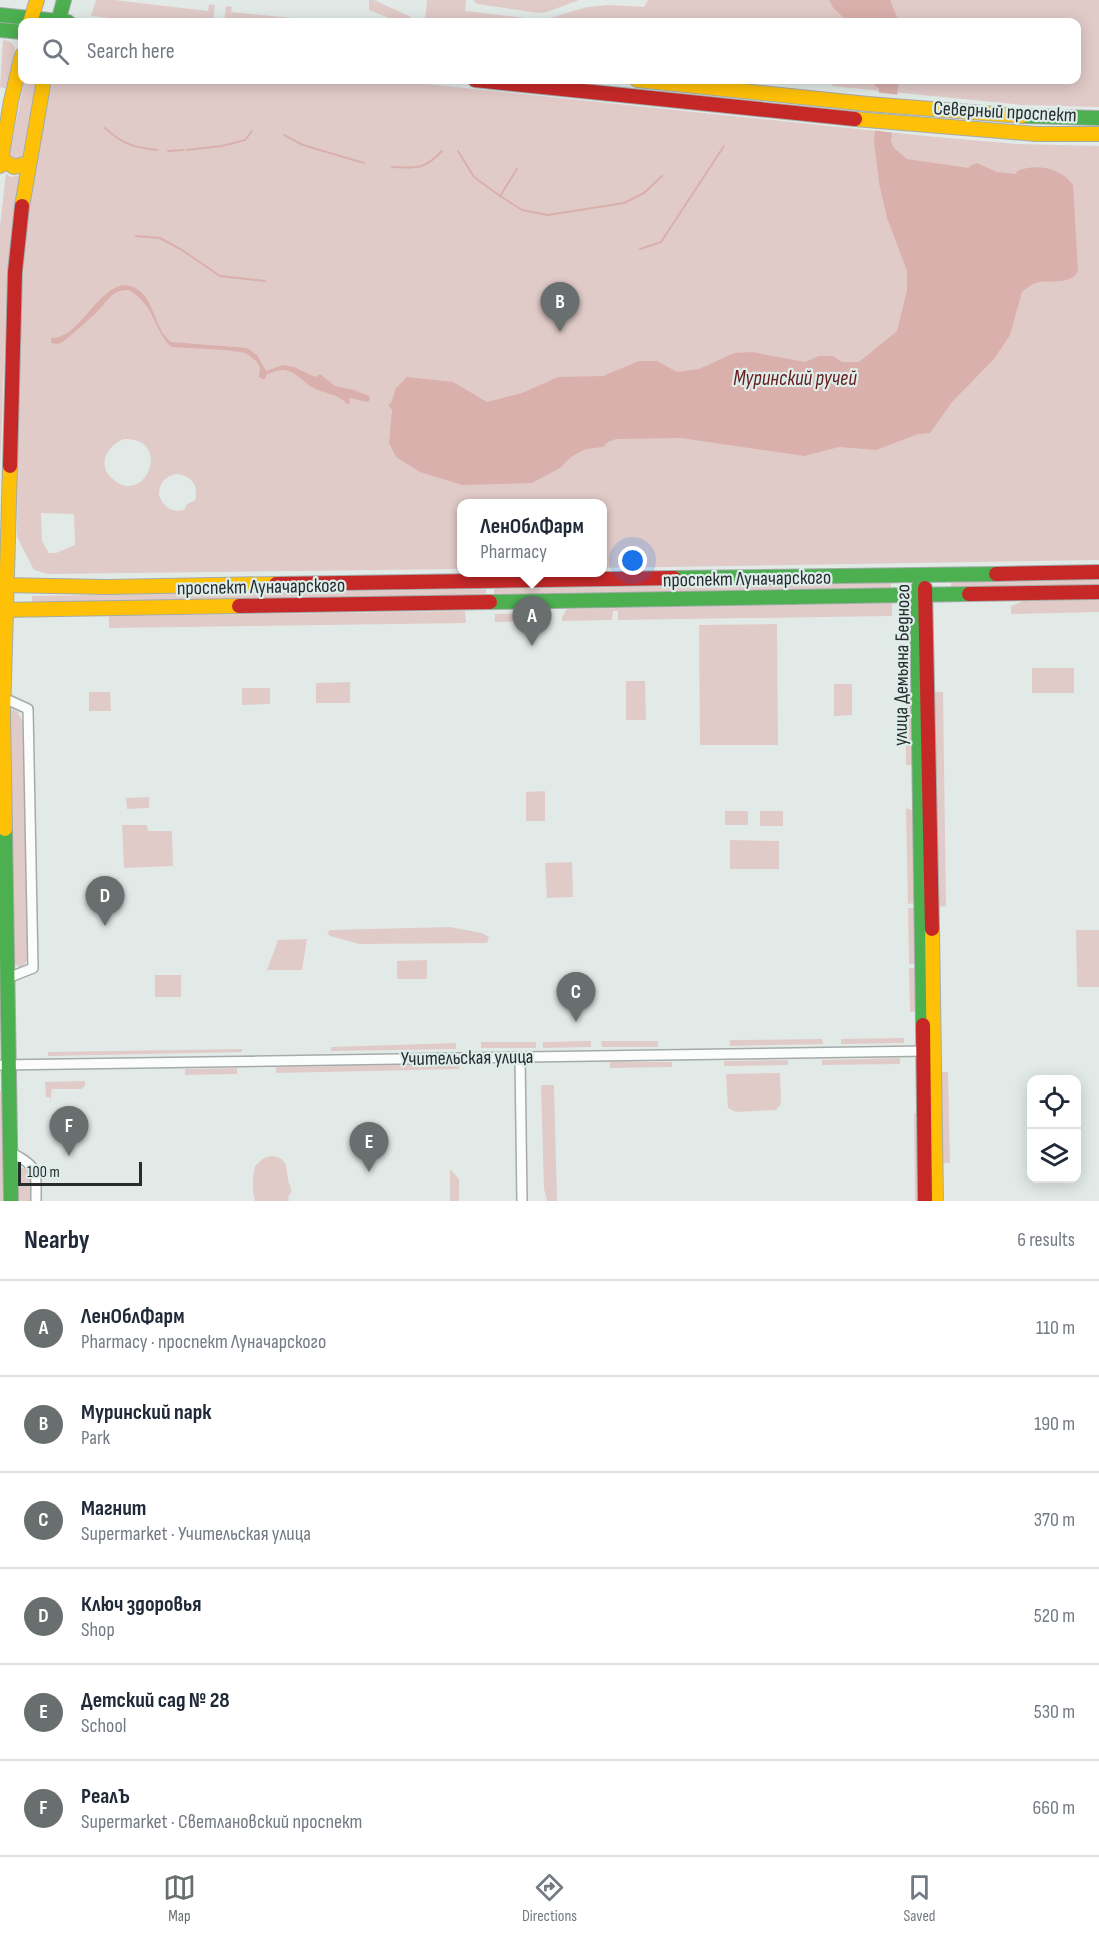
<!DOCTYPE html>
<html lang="en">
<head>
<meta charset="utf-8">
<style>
	:root { --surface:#fff; --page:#f6f6f7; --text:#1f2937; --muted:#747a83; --line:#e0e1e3; --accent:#686f6e }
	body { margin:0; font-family:"Sofia Sans Condensed",sans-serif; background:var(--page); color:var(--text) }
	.controls { position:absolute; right:18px; bottom:18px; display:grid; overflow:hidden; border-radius:12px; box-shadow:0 3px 15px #0003 }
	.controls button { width:54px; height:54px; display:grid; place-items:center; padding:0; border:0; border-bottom:2px solid var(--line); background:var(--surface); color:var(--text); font:30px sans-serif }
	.scale { position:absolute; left:18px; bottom:15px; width:124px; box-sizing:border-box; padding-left:6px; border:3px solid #272d2c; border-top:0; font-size:16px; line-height:21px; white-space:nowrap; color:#272d2c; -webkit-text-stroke:4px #deedea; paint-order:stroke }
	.you { position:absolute; left:633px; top:561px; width:21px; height:21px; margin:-15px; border:4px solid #fff; border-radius:50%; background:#1a73e8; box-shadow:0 0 0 9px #1a73e833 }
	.badge { display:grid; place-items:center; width:39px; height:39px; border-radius:50%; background:var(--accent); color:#fff; font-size:20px; font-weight:700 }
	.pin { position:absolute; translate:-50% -50px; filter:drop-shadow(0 2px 3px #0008) }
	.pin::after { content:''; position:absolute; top:32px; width:21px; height:18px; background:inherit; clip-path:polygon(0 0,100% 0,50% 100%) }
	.popup { position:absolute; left:457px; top:499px; width:150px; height:78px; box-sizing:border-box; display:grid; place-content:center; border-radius:12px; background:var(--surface); filter:drop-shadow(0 2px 4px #0005); font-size:20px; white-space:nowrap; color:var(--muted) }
	.popup b { font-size:22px; color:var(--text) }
	.popup::after { content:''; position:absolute; left:50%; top:100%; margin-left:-12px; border:12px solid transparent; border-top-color:var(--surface) }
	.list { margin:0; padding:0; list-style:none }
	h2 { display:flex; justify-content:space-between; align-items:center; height:78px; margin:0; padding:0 24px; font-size:26px }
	h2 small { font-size:20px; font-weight:400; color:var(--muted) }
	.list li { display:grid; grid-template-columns:39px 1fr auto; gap:18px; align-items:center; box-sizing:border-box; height:96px; padding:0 24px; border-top:2px solid var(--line) }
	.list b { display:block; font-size:22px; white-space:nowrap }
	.list p { margin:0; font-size:20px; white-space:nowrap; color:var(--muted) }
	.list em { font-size:20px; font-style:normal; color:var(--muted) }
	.icon { flex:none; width:33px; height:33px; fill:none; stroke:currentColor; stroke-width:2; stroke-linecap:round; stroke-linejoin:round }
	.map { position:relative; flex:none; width:1099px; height:1201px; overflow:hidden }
	.search { position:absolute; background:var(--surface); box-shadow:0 3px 15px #0003; left:18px; right:18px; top:18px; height:66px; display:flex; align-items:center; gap:15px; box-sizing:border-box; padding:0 21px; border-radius:12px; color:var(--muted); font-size:22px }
	.sheet { height:654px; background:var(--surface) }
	nav { display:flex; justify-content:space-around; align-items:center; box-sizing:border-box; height:84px; border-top:2px solid var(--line); background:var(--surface); font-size:16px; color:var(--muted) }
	nav a { display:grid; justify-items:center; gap:3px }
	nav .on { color:var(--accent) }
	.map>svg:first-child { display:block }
</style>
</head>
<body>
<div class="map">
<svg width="1099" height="1201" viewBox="0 0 1099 1201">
	<rect width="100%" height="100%" fill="#e2eae8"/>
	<!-- green -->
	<g fill="#e1cbc9" fill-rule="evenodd">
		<path d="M96,0H114L208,11L209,4L215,5L213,22H151L91,16Z"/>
		<path d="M369,0H374L409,16L411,18L410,22H399L369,10Z"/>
		<path d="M427,0H466L465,11L543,20L587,7L608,5L644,7L648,0H1099V107L1022,105L832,86L833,80H1076V22H425Z"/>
		<path d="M473,0H579L547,12L538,13L477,4Z"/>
		<path d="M226,6L232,7L231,12L334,22H224Z"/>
		<path d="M3,39L12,43L15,48L8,89L0,87Z"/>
		<path d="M24,80H38L22,161L18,163L9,159Z"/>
		<path d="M53,80H388L926,136L1017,144L1099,146V560L603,568L602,504H462L461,569L49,574L34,570L17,537L18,389L23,275L28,209L36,158ZM124,439C174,438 145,508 113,479C96,466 107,445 124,439ZM176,474C191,475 199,485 195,500L187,504L184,510C172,513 163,507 159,495C159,484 164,477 176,474ZM41,513L74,514L75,545L56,553H49L42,541Z"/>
		<path d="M6,173L10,177L20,175L7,284L0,471V226Z"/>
		<path d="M1099,580V585L951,587V582Z"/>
		<path d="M891,583V588L494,594V589Z"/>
		<path d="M486,589V595L32,602V596Z"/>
		<path d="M1099,600V612L1011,614V606L1024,601Z"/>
		<path d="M892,603V616L618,620V611H613L612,620L562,621V617L567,609Z"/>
		<path d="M465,611L466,623L109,628V616Z"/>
		<path d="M537,613V621L495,622V614Z"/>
		<path d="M777,624L778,745H700L699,625Z"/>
		<rect x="1032" y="668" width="42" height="25"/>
		<path d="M626,681H645L646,720H626Z"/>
		<path d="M350,682V703H316V683Z"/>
		<path d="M834,684H852V715L834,716Z"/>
		<path d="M242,688H270V704L242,705Z"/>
		<path d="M905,689L912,691L913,765H906Z"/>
		<path d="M89,692H110L111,711H89Z"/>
		<path d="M935,692H943L946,906L938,907Z"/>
		<path d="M13,709L18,712L24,724L28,959L24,965L19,968L14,962L10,713Z"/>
		<path d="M545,791V821H526V792Z"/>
		<path d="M149,797V808L127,809L126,798Z"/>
		<path d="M906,808L914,811L915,903L908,904Z"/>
		<rect x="725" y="811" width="23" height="14"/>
		<rect x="760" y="811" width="23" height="15"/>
		<path d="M122,825H147L148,831H172L173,866L124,868Z"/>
		<path d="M730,840L779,841V869H730Z"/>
		<path d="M572,862L573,897L547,898L545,863Z"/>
		<path d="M908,908H915L916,964H909Z"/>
		<path d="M450,927L482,933L489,937L487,943L359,944L330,936L327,932L331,930Z"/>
		<path d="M1076,930H1099V987H1077Z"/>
		<path d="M307,939L302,970H267L278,940Z"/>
		<path d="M427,960V979H397V961Z"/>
		<path d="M909,968H916L917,1011L910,1012Z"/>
		<rect x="155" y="975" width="26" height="22"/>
		<path d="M904,1038V1043L841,1044V1039Z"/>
		<path d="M822,1039L823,1044L730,1046V1040Z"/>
		<path d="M591,1041V1047L543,1048V1042Z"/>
		<path d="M601,1041H658V1047H602Z"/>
		<rect x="481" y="1042" width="55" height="6"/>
		<path d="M456,1043V1049L331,1051V1047Z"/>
		<path d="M242,1049V1052L48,1056V1052Z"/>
		<path d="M900,1058V1064L822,1065V1060Z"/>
		<path d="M788,1060V1065L724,1066V1061Z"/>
		<path d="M610,1062H672V1067L610,1068Z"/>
		<path d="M459,1064V1069L276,1073V1067Z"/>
		<path d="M237,1068V1074L185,1075V1069Z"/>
		<path d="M941,1072H948L950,1163H942Z"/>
		<path d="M780,1073L781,1104L776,1110L736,1112L728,1108L726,1074Z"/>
		<path d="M85,1081V1086L81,1089H52L50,1104V1097H46L45,1082Z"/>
		<path d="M541,1085H554L557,1201H547L544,1189Z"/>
		<path d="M0,1091H3L4,1201H0Z"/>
		<path d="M914,1113H918L920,1201H915Z"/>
		<path d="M272,1156C288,1159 286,1166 288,1179C289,1187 295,1189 288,1197L289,1201H255C252,1190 252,1178 255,1166L264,1158Z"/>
		<path d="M19,1168H25L30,1173L32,1201H18L17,1172Z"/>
		<path d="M450,1169L459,1179V1201H450Z"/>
	</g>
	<!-- water -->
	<g fill="#dab0ac">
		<path d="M829,0H890L899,22H849L834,9Z"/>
		<path d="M873,80H899L891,140L893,147L907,159L969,168L970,166L977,163L997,172L1016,174L1017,171C1036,163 1061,168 1073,185L1078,271C1070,285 1054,280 1040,282C1033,283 1028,287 1022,292L1010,335L994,359L952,402L930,433L918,434L876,450L839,447L804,456L681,438L616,439L608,442L603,447L586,449L571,457L560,468L532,483L462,485L420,472L396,457L389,443L392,410L388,405L391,403L396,388L407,377L453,382L487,402L522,393L558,377L603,376L639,361H657L677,372L699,369L734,353L752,352L805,362L819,356H833L842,362H859L897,331L907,290V271L887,218L879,183L874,141L879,88L875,86Z"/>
		<path d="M122,285C156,286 150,325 171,342L247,348L257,355L266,371L283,365L294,367L315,377L320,374L335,386L354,390L369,396L370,399L368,402L349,398L350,403L347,404C338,393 322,394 310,386C302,380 295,372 285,370C279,369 273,373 267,374L265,379H262L259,377L260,368L257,362L246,353L226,350L171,347C152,327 156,307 129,290C111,289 108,302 96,313C85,323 74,333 63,342L57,344L51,343V338C78,339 95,292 122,285Z"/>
	</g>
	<!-- pier -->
	<path fill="#e2eae8" d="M875,92L899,95L895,133L872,130Z"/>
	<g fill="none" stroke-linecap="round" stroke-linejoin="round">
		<!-- stream -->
		<g stroke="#dab0ac" stroke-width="2">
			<path d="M105,128C123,144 132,147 157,150"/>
			<path d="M284,135L303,145L364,163"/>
			<path d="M186,150L222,146L245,140L252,131"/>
			<path d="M168,151L183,150"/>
			<path d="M458,151L474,177L500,196L522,210L548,215L624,203L644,193L662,176"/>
			<path d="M392,167C417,168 424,170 442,151"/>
			<path d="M500,196L517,169"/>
			<path d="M136,236L160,238L182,250L220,276L265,281"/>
			<path d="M640,249L661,242L724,146"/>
		</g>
		<!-- street casing -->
		<g stroke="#a4aba9" stroke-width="12">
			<g id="street">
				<path d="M4,698L28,709L33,968L8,978"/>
				<path d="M520,1057L522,1201"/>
				<path d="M0,1065L927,1051"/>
				<path d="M10,1152C39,1167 36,1170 36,1201"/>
			</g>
		</g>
		<!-- fast casing -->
		<g stroke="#a4aba9" stroke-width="16">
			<g id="fast">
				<path d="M0,15L68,22"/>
				<path d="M58,22L64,0"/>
				<path d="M0,30L22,32"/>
				<path d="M1022,116L1099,118"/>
				<path d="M674,578L996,574"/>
				<path d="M919,586L917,595L923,1025"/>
				<path d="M490,602L969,594"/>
				<path d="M5,829L11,1201"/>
			</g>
		</g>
		<!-- slow casing -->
		<g stroke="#a4aba9" stroke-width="16">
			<g id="slow">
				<path d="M30,22L37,0"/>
				<path d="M637,80L868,104L1022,116"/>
				<path d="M855,119L1036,134H1099"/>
				<path d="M1,159L14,167L28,163"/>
				<path d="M0,166L11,101L22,55"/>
				<path d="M22,206L44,80"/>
				<path d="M0,585L106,587L276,584"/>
				<path d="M0,610L239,606"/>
				<path d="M5,829L3,715L10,466"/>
				<path d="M932,929L936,1201"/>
			</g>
		</g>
		<!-- jam casing -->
		<g stroke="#a4aba9" stroke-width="16">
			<g id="jam">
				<path d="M475,80L855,119"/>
				<path d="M10,466L15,272L22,206"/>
				<path d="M996,574L1099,572"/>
				<path d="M276,584L674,578"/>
				<path d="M925,588L932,929"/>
				<path d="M969,594L1099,592"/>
				<path d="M239,606L490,602"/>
				<path d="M923,1025L925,1201"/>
			</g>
		</g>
		<!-- street -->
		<use href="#street" stroke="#fbfcfc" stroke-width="9"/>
		<!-- fast -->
		<use href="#fast" stroke="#4caf50" stroke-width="14"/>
		<!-- slow -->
		<use href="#slow" stroke="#ffc107" stroke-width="14"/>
		<!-- jam -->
		<use href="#jam" stroke="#c62828" stroke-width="14"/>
	</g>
	<g text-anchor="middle" stroke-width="4.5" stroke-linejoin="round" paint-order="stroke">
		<!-- street labels -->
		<g font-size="20" fill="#272d2c" stroke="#deedea">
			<text transform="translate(1005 111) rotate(3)" y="7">Северный проспект</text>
			<text transform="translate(747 578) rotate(-1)" y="7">проспект Луначарского</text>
			<text transform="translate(261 586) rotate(-1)" y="7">проспект Луначарского</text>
			<text transform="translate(901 665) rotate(-89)" y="7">улица Демьяна Бедного</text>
			<text transform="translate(467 1057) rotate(-1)" y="7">Учительская улица</text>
		</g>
		<!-- water labels -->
		<g font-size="21" font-style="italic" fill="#651a1b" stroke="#deedea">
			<text x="795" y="385">Муринский ручей</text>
		</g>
	</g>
</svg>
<div class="controls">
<button><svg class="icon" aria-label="locate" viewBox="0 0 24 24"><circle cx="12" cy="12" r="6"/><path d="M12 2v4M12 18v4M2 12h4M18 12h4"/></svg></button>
<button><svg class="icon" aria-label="layers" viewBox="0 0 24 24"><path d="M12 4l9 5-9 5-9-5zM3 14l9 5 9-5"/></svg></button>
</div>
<div class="scale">100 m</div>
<div class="you"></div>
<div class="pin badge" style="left:532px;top:646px">A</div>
<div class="popup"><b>ЛенОблФарм</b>Pharmacy</div>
<div class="pin badge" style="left:560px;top:332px">B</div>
<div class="pin badge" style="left:576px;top:1022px">C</div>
<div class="pin badge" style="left:105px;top:926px">D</div>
<div class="pin badge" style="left:369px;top:1172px">E</div>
<div class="pin badge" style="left:69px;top:1156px">F</div>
<div class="search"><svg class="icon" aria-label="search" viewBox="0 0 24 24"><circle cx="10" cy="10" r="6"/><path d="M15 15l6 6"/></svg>Search here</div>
</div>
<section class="sheet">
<h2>Nearby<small>6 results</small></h2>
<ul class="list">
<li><span class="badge">A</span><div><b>ЛенОблФарм</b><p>Pharmacy · проспект Луначарского</p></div><em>110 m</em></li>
<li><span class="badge">B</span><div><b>Муринский парк</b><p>Park</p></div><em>190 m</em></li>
<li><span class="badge">C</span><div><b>Магнит</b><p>Supermarket · Учительская улица</p></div><em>370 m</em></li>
<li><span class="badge">D</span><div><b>Ключ здоровья</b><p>Shop</p></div><em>520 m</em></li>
<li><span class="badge">E</span><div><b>Детский сад № 28</b><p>School</p></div><em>530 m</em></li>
<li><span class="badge">F</span><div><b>РеалЪ</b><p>Supermarket · Светлановский проспект</p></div><em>660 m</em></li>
</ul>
</section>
<nav>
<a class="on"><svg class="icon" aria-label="map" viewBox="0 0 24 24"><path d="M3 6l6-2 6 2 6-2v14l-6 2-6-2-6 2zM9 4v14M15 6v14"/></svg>Map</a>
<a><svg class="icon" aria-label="directions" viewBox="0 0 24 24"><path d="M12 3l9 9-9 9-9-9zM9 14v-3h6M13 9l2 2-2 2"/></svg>Directions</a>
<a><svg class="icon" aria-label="saved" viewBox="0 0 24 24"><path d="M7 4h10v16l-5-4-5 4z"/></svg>Saved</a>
</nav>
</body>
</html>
